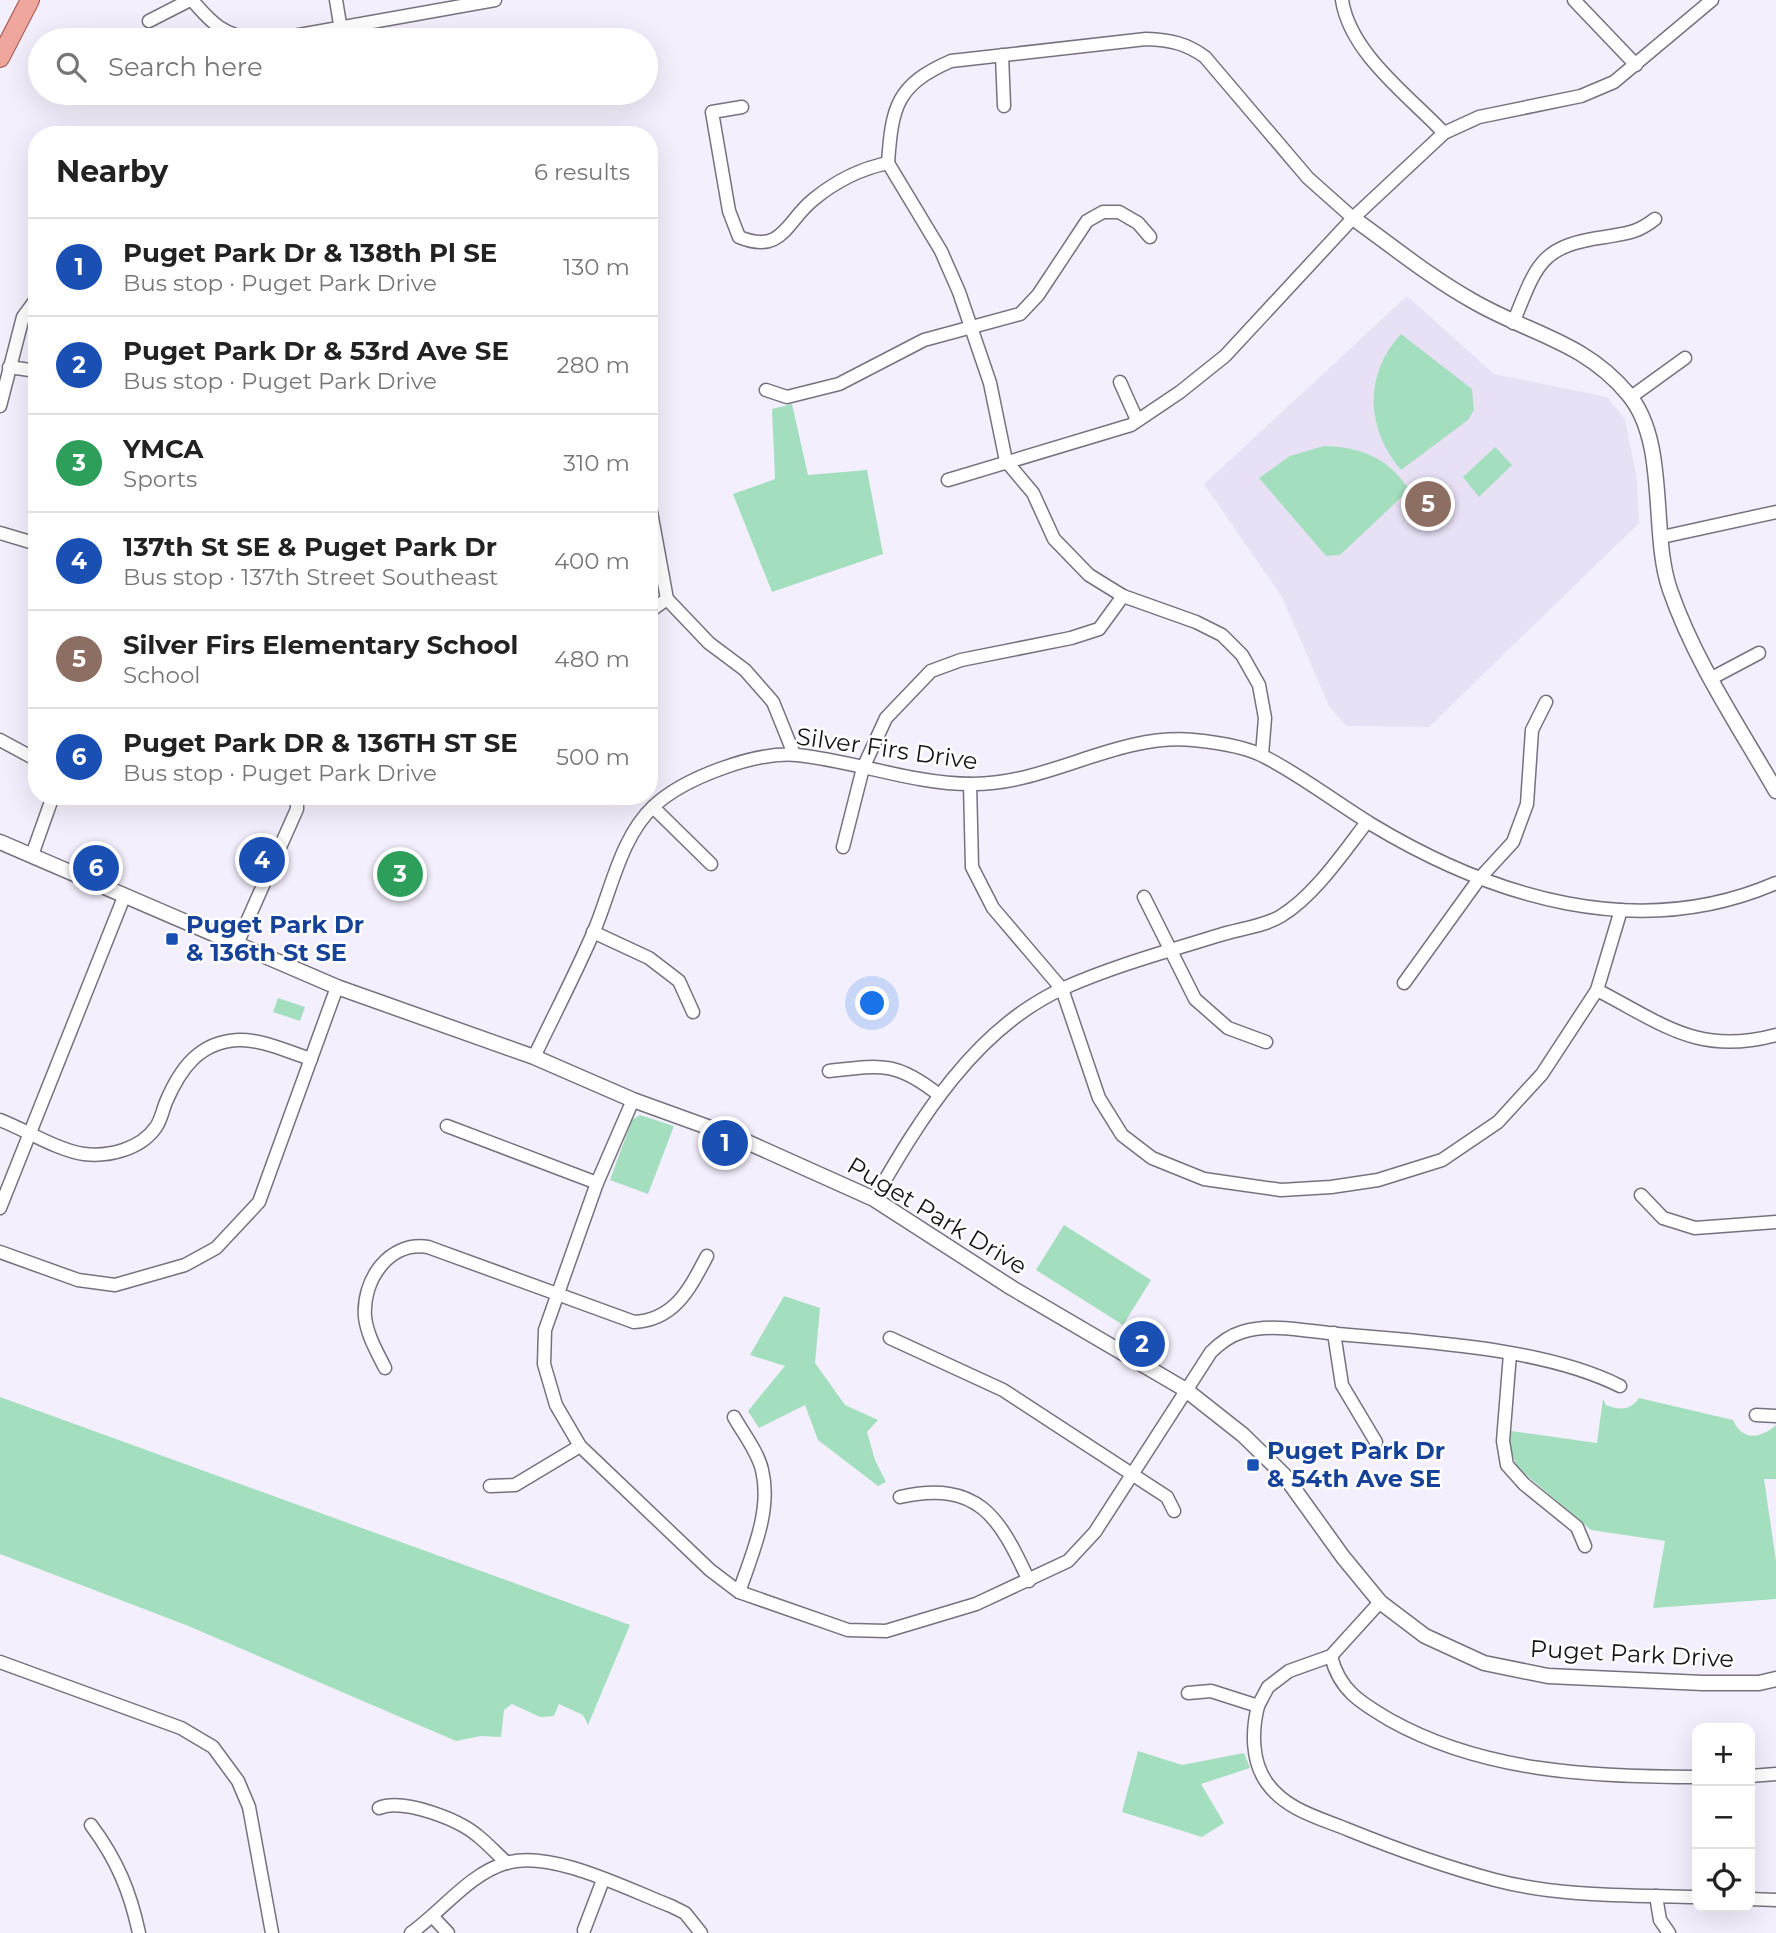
<!DOCTYPE html>
<html lang="en">
<head>
<meta charset="utf-8">
<style>
	:root { --surface:#fff; --page:#f2f2f2; --text:#222; --muted:#767676; --line:#e0e0e0; --accent:#db2777 }
	body { margin:0; font-family:Montserrat,sans-serif; background:var(--page); color:var(--text) }
	.controls { position:absolute; right:21px; bottom:21px; display:grid; overflow:hidden; border-radius:14px; box-shadow:0 7px 28px #0002 }
	.controls button { width:63px; height:63px; display:grid; place-items:center; padding:0; border:0; border-bottom:2px solid var(--line); background:var(--surface); color:var(--text); font:35px sans-serif }
	.you { position:absolute; left:873px; top:1004px; width:24px; height:24px; margin:-18px; border:5px solid #fff; border-radius:50%; background:#1a73e8; box-shadow:0 0 0 10px #1a73e833 }
	.badge { display:grid; place-items:center; width:46px; height:46px; border-radius:50%; background:var(--accent); color:#fff; font-size:23px; font-weight:700 }
	.pin { position:absolute; translate:-50% -50%; border:4px solid #fff; box-shadow:0 2px 7px #0006 }
	.list { margin:0; padding:0; list-style:none }
	h2 { display:flex; justify-content:space-between; align-items:center; height:91px; margin:0; padding:0 28px; font-size:30px }
	h2 small { font-size:23px; font-weight:400; color:var(--muted) }
	.list li { display:grid; grid-template-columns:46px 1fr auto; gap:21px; align-items:center; box-sizing:border-box; height:98px; padding:0 28px; border-top:2px solid var(--line) }
	.list b { display:block; font-size:26px; white-space:nowrap }
	.list p { margin:0; font-size:23px; white-space:nowrap; color:var(--muted) }
	.list em { font-size:23px; font-style:normal; color:var(--muted) }
	.icon { flex:none; width:38px; height:38px; fill:none; stroke:currentColor; stroke-width:2; stroke-linecap:round; stroke-linejoin:round }
	.map { position:relative; flex:none; width:1776px; height:1933px; overflow:hidden }
	.search { position:absolute; background:var(--surface); box-shadow:0 7px 28px #0002; left:28px; top:28px; width:630px; height:77px; display:flex; align-items:center; gap:18px; box-sizing:border-box; padding:0 24px; border-radius:38px; color:var(--muted); font-size:26px }
	.panel { position:absolute; background:var(--surface); box-shadow:0 7px 28px #0002; left:28px; top:126px; width:630px; height:679px; border-radius:28px }
	.map>svg:first-child { display:block }
</style>
</head>
<body>
<div class="map">
<svg width="1776" height="1933" viewBox="0 0 1776 1933">
	<rect width="100%" height="100%" fill="#f4effc"/>
	<!-- built -->
	<path fill="#e8e1f5" d="M1407,296L1494,374L1607,397L1625,419L1637,480L1639,523L1429,727L1346,726L1329,706L1282,597L1204,484Z"/>
	<!-- green -->
	<g fill="#a3dfbe">
		<path d="M1401,334L1472,389L1474,410L1468,420L1401,470C1366,429 1363,375 1401,334Z"/>
		<path d="M792,404L808,475L867,470L883,554L772,592L733,494L775,479L772,409Z"/>
		<path d="M1324,446C1361,447 1389,458 1409,490L1340,555L1326,556L1259,478L1290,456Z"/>
		<path d="M1495,447L1512,465L1479,497L1463,477Z"/>
		<path d="M278,998L305,1007L300,1021L273,1012Z"/>
		<path d="M640,1115L674,1126L648,1194L610,1180L632,1120Z"/>
		<path d="M1064,1225L1151,1280L1123,1325L1036,1270Z"/>
		<path d="M784,1296L820,1308L815,1363L845,1405L878,1420L867,1432L875,1460L886,1482L878,1486L818,1440L805,1405L759,1428L748,1411L785,1366L750,1355Z"/>
		<path d="M0,1397L630,1625L588,1725L583,1715L559,1704L554,1716L540,1717L512,1704L504,1710L501,1737L481,1736L456,1741L186,1625L0,1554Z"/>
		<path d="M1639,1398L1733,1420C1742,1441 1761,1439 1776,1425V1479H1764L1776,1561V1599L1653,1608L1665,1541L1591,1530L1517,1467L1509,1445L1511,1431L1597,1443L1603,1399L1606,1405C1619,1410 1630,1411 1639,1398Z"/>
		<path d="M1138,1751L1182,1765L1244,1753L1250,1768L1201,1784L1224,1823L1202,1837L1122,1812Z"/>
	</g>
	<g fill="none" stroke-linecap="round" stroke-linejoin="round">
		<!-- minor casing -->
		<g stroke="#76727d" stroke-width="15">
			<g id="minor">
				<path d="M192,0C213,25 223,34 255,40"/>
				<path d="M336,0L341,30"/>
				<path d="M1342,0C1350,53 1408,95 1444,133"/>
				<path d="M1574,0L1636,65"/>
				<path d="M149,21L190,0"/>
				<path d="M271,40L495,0"/>
				<path d="M1002,55L1004,106"/>
				<path d="M742,107L712,112L729,211L739,237C783,255 786,221 814,199C836,181 859,169 888,163"/>
				<path d="M581,135H584"/>
				<path d="M888,163L941,251L959,292L990,383L1006,461L1033,493L1054,539L1089,575L1123,596L1196,622L1222,635L1242,655L1259,685L1265,718L1262,755"/>
				<path d="M888,163C892,107 896,85 951,61L1146,39C1170,40 1186,43 1205,57L1308,178L1353,218"/>
				<path d="M1513,323C1537,265 1539,246 1605,237C1628,233 1637,233 1655,219"/>
				<path d="M9,367L37,371"/>
				<path d="M1120,382L1137,420"/>
				<path d="M766,390L787,397L839,384L924,340L1020,314L1038,295L1087,221L1103,212H1119L1138,223L1150,237"/>
				<path d="M1631,397L1685,358"/>
				<path d="M0,406L23,317L37,298"/>
				<path d="M948,480L1131,425L1180,392L1225,356L1353,218L1444,133L1479,117L1581,96L1614,82L1712,0"/>
				<path d="M649,501L667,599L709,643L745,670L773,702L794,754"/>
				<path d="M0,533L37,544"/>
				<path d="M1662,537L1776,512"/>
				<path d="M649,612L667,599"/>
				<path d="M1710,679L1759,653"/>
				<path d="M0,740L37,760"/>
				<path d="M970,784L972,867L993,908L1062,989L1099,1098L1122,1135L1152,1158L1204,1179L1281,1190L1331,1187L1378,1180L1442,1160L1498,1122L1542,1074L1597,990L1621,910"/>
				<path d="M653,807L711,864"/>
				<path d="M843,847L863,768L886,718L931,671L961,660L1071,638L1099,629L1123,596"/>
				<path d="M32,855L53,796"/>
				<path d="M1144,897L1195,999L1228,1028L1266,1042"/>
				<path d="M593,932L649,958L679,981L693,1012"/>
				<path d="M237,944L297,809V796"/>
				<path d="M1404,983L1479,879L1513,842L1527,804L1532,730L1546,702"/>
				<path d="M1597,990C1663,1024 1698,1056 1776,1035"/>
				<path d="M534,1057C554,1015 576,973 594,931C611,891 621,836 654,806C684,778 756,751 797,755C855,761 913,784 971,784C1048,785 1116,733 1193,740C1214,742 1247,747 1265,757C1302,776 1335,802 1371,824C1492,897 1638,943 1776,883"/>
				<path d="M829,1071C881,1065 896,1061 939,1095"/>
				<path d="M633,1100L597,1183L545,1330L544,1364L556,1405L580,1446L710,1570L739,1592L848,1630L886,1631L976,1604L1068,1561L1095,1532L1211,1352C1220,1343 1229,1336 1242,1332C1272,1323 1306,1331 1337,1334C1424,1342 1542,1347 1620,1386"/>
				<path d="M0,1120C24,1129 59,1151 84,1154C109,1157 141,1149 156,1127C161,1120 163,1109 166,1102C180,1069 199,1042 238,1040C262,1039 288,1052 311,1059"/>
				<path d="M447,1126L597,1183"/>
				<path d="M1641,1195L1663,1218L1695,1228L1776,1222"/>
				<path d="M874,1199C920,1119 975,1028 1064,988C1113,966 1168,951 1220,935C1239,929 1265,926 1281,916C1315,895 1343,853 1367,822"/>
				<path d="M0,1208L124,897"/>
				<path d="M0,1252L78,1280L115,1285L185,1265L216,1248L259,1202L337,987"/>
				<path d="M1334,1333L1342,1385L1376,1442"/>
				<path d="M890,1338L1003,1390L1167,1497L1174,1511"/>
				<path d="M1510,1354L1503,1441L1507,1465L1524,1484L1577,1527L1585,1546"/>
				<path d="M385,1368C377,1352 367,1335 365,1317C362,1280 389,1241 428,1247L634,1322C675,1320 690,1288 707,1256"/>
				<path d="M1756,1415L1776,1416"/>
				<path d="M734,1417C743,1433 758,1452 762,1470C772,1510 752,1554 739,1592"/>
				<path d="M490,1486L515,1485L580,1446"/>
				<path d="M900,1497C978,1480 999,1516 1029,1581"/>
				<path d="M1331,1656C1339,1690 1361,1703 1390,1720C1483,1772 1593,1777 1697,1777"/>
				<path d="M0,1662L181,1728L213,1747L238,1781L249,1807L272,1933"/>
				<path d="M1188,1693L1211,1691L1258,1706C1252,1730 1251,1761 1267,1783C1286,1810 1320,1818 1349,1830C1396,1849 1446,1867 1495,1880C1559,1897 1632,1895 1697,1897"/>
				<path d="M1258,1706L1268,1687L1289,1671L1331,1656L1380,1602"/>
				<path d="M1750,1776L1776,1774"/>
				<path d="M379,1808C403,1798 458,1819 478,1836C488,1844 497,1854 507,1863"/>
				<path d="M91,1825C117,1860 130,1891 139,1933"/>
				<path d="M1656,1896L1660,1920L1669,1933"/>
				<path d="M1750,1899L1776,1900"/>
				<path d="M433,1917L448,1933"/>
				<path d="M584,1930L603,1880"/>
				<path d="M411,1933C442,1911 469,1874 506,1863C551,1849 629,1890 671,1906L685,1913L701,1933"/>
			</g>
		</g>
		<!-- tertiary casing -->
		<g stroke="#76727d" stroke-width="17">
			<g id="tertiary">
				<path d="M1353,218C1392,246 1430,277 1471,300C1529,334 1584,341 1628,394C1669,442 1650,533 1670,590C1695,662 1738,725 1776,791"/>
				<path d="M0,842L337,987L534,1057L633,1100L738,1138L874,1199L1012,1288L1186,1390L1243,1435L1284,1475L1343,1557L1380,1602L1425,1636L1484,1663L1548,1676L1703,1683H1759L1776,1679"/>
			</g>
		</g>
		<!-- primary casing -->
		<g stroke="#9b4d44" stroke-width="20">
			<path id="primary" d="M0,58L30,0"/>
		</g>
		<!-- minor -->
		<use href="#minor" stroke="#fff" stroke-width="12"/>
		<!-- tertiary -->
		<use href="#tertiary" stroke="#fff" stroke-width="14"/>
		<!-- primary -->
		<use href="#primary" stroke="#eea69d" stroke-width="18"/>
	</g>
	<!-- markers -->
	<g fill="#1a4fb4" stroke="#fff" stroke-width="2.5">
		<rect x="165" y="932" width="14" height="14" rx="3.5"/>
		<rect x="1246" y="1458" width="14" height="14" rx="3.5"/>
	</g>
	<g text-anchor="middle" stroke-width="5" stroke-linejoin="round" paint-order="stroke">
		<!-- street labels -->
		<g font-size="24" fill="#17151a" stroke="#fff">
			<text transform="translate(887 749) rotate(8)" y="8">Silver Firs Drive</text>
			<text transform="translate(937 1216) rotate(31)" y="8">Puget Park Drive</text>
			<text transform="translate(1632 1654) rotate(3)" y="8">Puget Park Drive</text>
		</g>
		<!-- transit labels -->
		<g font-size="24" font-weight="bold" fill="#164399" stroke="#fff" text-anchor="start">
			<text x="186" y="933">Puget Park Dr<tspan x="186" dy="28">&amp; 136th St SE</tspan></text>
			<text x="1267" y="1459">Puget Park Dr<tspan x="1267" dy="28">&amp; 54th Ave SE</tspan></text>
		</g>
	</g>
</svg>
<div class="controls">
<button>+</button>
<button>−</button>
<button><svg class="icon" aria-label="locate" viewBox="0 0 24 24"><circle cx="12" cy="12" r="6"/><path d="M12 2v4M12 18v4M2 12h4M18 12h4"/></svg></button>
</div>
<div class="you"></div>
<div class="pin badge" style="left:725px;top:1143px;background:#1a4fb4">1</div>
<div class="pin badge" style="left:1142px;top:1344px;background:#1a4fb4">2</div>
<div class="pin badge" style="left:400px;top:874px;background:#2e9e5b">3</div>
<div class="pin badge" style="left:262px;top:860px;background:#1a4fb4">4</div>
<div class="pin badge" style="left:1428px;top:504px;background:#8d6e63">5</div>
<div class="pin badge" style="left:96px;top:868px;background:#1a4fb4">6</div>
<div class="search"><svg class="icon" aria-label="search" viewBox="0 0 24 24"><circle cx="10" cy="10" r="6"/><path d="M15 15l6 6"/></svg>Search here</div>
<section class="panel">
<h2>Nearby<small>6 results</small></h2>
<ul class="list">
<li><span class="badge" style="background:#1a4fb4">1</span><div><b>Puget Park Dr &amp; 138th Pl SE</b><p>Bus stop · Puget Park Drive</p></div><em>130 m</em></li>
<li><span class="badge" style="background:#1a4fb4">2</span><div><b>Puget Park Dr &amp; 53rd Ave SE</b><p>Bus stop · Puget Park Drive</p></div><em>280 m</em></li>
<li><span class="badge" style="background:#2e9e5b">3</span><div><b>YMCA</b><p>Sports</p></div><em>310 m</em></li>
<li><span class="badge" style="background:#1a4fb4">4</span><div><b>137th St SE &amp; Puget Park Dr</b><p>Bus stop · 137th Street Southeast</p></div><em>400 m</em></li>
<li><span class="badge" style="background:#8d6e63">5</span><div><b>Silver Firs Elementary School</b><p>School</p></div><em>480 m</em></li>
<li><span class="badge" style="background:#1a4fb4">6</span><div><b>Puget Park DR &amp; 136TH ST SE</b><p>Bus stop · Puget Park Drive</p></div><em>500 m</em></li>
</ul>
</section>
</div>
</body>
</html>
